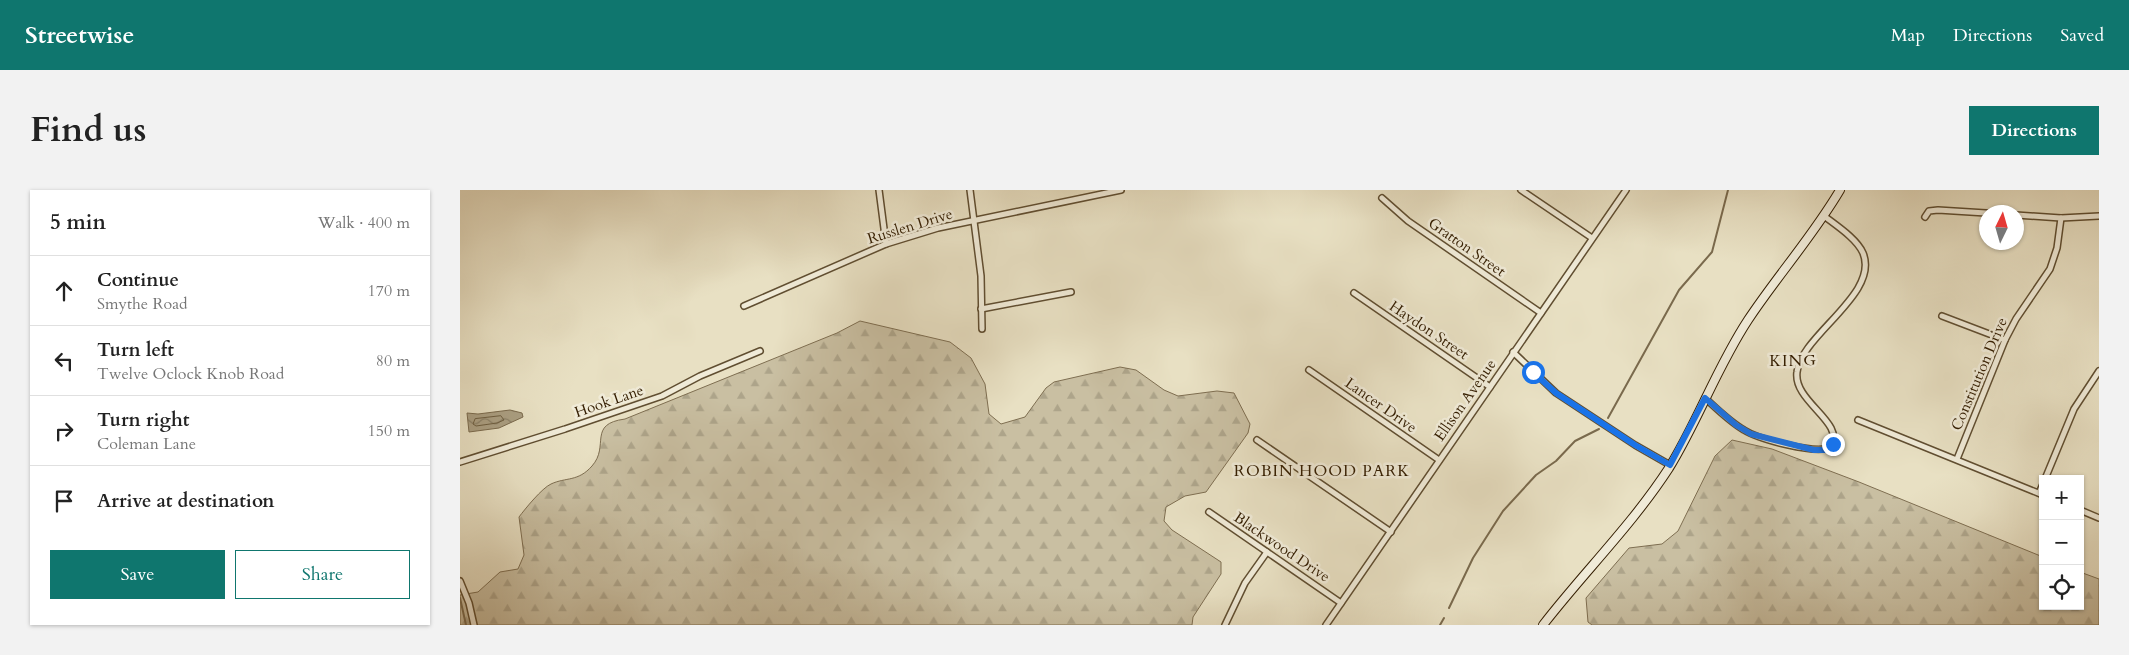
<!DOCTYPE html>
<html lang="en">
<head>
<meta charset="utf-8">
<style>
	:root { --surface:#fff; --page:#f2f2f2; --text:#222; --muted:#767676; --line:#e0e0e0; --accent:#0f766e }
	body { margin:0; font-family:Cardo,serif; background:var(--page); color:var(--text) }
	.controls { position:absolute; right:15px; bottom:15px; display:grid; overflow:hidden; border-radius:0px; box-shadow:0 1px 4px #0004 }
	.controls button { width:45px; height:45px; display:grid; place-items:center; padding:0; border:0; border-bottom:1px solid var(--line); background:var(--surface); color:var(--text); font:25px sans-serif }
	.compass { position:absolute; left:1519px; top:15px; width:45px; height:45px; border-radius:50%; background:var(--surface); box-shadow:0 1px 4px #0004; rotate:5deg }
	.stop { position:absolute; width:15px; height:15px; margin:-11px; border:4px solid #1a73e8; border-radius:50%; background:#fff }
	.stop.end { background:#1a73e8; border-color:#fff; box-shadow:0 1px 5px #0008 }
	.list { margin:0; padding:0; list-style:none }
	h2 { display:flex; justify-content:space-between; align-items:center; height:65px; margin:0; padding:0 20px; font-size:21px }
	h2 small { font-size:16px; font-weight:400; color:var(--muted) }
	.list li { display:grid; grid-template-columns:32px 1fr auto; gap:15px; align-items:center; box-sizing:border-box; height:70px; padding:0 20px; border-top:1px solid var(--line) }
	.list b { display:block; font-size:19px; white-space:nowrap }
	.list p { margin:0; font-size:16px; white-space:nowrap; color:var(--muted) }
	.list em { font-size:16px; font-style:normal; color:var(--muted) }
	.actions { display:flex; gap:10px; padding:15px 20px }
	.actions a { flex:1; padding:11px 0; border:1px solid var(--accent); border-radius:0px; text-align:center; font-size:18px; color:var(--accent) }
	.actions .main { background:var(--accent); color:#fff }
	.icon { flex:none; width:28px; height:28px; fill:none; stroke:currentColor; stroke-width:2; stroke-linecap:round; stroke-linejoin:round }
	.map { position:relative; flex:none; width:1639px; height:435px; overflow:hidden; border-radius:0px }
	header { display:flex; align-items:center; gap:30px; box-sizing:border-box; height:70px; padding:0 25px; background:var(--accent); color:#fff }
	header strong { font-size:24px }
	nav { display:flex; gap:28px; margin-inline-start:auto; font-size:18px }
	.intro { display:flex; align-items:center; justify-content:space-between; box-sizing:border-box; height:120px; padding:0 30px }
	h1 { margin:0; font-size:35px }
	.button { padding:12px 22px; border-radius:0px; background:var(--accent); color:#fff; font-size:18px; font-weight:700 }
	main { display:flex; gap:30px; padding:0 30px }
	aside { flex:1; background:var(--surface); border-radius:0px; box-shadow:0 1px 4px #0004 }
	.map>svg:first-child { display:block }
</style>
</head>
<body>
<header>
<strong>Streetwise</strong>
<nav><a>Map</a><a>Directions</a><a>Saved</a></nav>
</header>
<div class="intro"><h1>Find us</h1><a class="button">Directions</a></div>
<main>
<aside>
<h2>5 min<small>Walk · 400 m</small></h2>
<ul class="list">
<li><svg class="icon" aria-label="ahead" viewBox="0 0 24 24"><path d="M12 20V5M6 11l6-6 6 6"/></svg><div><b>Continue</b><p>Smythe Road</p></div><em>170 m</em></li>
<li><svg class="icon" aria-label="left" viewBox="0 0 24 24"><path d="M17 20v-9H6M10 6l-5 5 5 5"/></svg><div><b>Turn left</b><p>Twelve Oclock Knob Road</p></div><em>80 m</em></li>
<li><svg class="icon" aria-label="right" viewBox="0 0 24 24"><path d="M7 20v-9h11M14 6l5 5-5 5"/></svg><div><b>Turn right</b><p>Coleman Lane</p></div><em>150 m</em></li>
<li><svg class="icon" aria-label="arrive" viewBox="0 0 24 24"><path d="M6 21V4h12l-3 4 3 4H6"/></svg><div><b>Arrive at destination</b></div></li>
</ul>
<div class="actions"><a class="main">Save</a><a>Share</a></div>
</aside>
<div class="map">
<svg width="1639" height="435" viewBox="0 0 1639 435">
	<defs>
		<pattern id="forest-firs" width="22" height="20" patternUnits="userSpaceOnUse" patternTransform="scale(1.25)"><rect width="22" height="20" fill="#c9bfa2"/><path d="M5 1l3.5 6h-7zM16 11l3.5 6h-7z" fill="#ada48a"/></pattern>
		<pattern id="water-waves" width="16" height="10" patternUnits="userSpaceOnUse" patternTransform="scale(1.25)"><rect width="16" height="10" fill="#aa9e81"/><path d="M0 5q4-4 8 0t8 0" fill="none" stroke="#8b8067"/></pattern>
	</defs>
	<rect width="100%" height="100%" fill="#e8e0c3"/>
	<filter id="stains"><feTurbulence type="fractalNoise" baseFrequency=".004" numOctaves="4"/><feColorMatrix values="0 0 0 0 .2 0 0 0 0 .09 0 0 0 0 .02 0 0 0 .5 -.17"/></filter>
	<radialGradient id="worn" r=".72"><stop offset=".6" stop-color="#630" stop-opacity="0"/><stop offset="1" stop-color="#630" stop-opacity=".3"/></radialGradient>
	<!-- forest -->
	<g fill="url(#forest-firs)" stroke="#7e6e51">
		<path d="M400,131L490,152L511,168L525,194L529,224L541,234L565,227L586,198L594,192L660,177L676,180L704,200L718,206L757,201L774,203L790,234L788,243L746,302L725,306L706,317L704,331L712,340L761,372V384L733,427L732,435H0V405L18,402L40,382L58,379L64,365L59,327C65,319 82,298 91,294C106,287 118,292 132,276C150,256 127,234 165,229L377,143Z"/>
		<path d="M1272,250L1312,259L1399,292L1583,367V416H1620V382L1639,389V435H1132L1128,432L1126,408L1169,358L1202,354L1218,341L1255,266Z"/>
	</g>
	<!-- water -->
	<path fill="url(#water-waves)" stroke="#7a6a4d" d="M50,220L62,223L63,227L39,238L9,242L7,223L18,224Z"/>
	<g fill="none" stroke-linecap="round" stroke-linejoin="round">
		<!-- shore -->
		<path stroke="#6e5e40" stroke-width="1" d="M41,226L44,230L37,233L16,236L13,234L15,229Z"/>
		<!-- stream -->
		<g stroke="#7a6a4d" stroke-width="2">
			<path d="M1148,228L1219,100L1252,62L1268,0"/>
			<path d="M0,408L6,435"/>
			<path d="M989,418L1013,368L1043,321L1076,285L1096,271L1115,251L1139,239"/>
			<path d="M980,435L984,428"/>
		</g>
		<!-- street casing -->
		<g stroke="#604e31" stroke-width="8">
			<g id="street">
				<path d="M419,0L426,54"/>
				<path d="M510,0L521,86L522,139"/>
				<path d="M1061,0L1132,48"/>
				<path d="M922,8L948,31L1081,123"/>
				<path d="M1556,25L1601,28L1639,26"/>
				<path d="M1465,27L1469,21L1478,20L1526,23"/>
				<path d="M894,103L1030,197"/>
				<path d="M284,116L426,54L478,38L661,0"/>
				<path d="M521,119L611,102"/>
				<path d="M1482,126L1545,150"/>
				<path d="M1053,162L1096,203L1175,255L1210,275"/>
				<path d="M849,180L979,270"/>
				<path d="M1245,208C1257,219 1270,232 1284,240C1298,249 1357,265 1371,257C1386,232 1333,212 1337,182C1341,145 1420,104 1403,63C1397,49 1377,36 1364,26"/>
				<path d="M1398,230L1583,305"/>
				<path d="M797,250L931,342"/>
				<path d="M1497,269L1545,150L1556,129L1590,79L1597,58L1601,28"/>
				<path d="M0,272L105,239L202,206L240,186L300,161"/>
				<path d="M1585,289L1614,219L1639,181"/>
				<path d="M1579,303L1583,294"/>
				<path d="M1620,320L1639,328"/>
				<path d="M749,322L881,413"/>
				<path d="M0,391L9,413L14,435"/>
				<path d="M765,435L785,393L807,362"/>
				<path d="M866,435L1166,0"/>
			</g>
		</g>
		<!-- secondary casing -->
		<g stroke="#331d00" stroke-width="10">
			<path id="secondary" d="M1083,435C1124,382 1172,335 1209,278C1238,231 1257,177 1288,130C1317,86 1353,46 1380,0"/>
		</g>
		<!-- street -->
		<use href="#street" stroke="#f0ebd8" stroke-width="5"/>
		<!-- secondary -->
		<use href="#secondary" stroke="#f0ebd8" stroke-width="8"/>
	</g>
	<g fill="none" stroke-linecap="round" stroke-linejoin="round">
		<!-- route -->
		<path stroke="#1a73e8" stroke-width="6" d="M1073,182L1096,203L1175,255L1210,275L1245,208L1276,235L1291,244L1354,260H1365L1373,254"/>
	</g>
	<g text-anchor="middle" stroke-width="5" stroke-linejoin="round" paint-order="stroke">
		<!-- street labels -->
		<g font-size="15" fill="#331d00" stroke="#f0ebd8">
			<text transform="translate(450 36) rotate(-17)" y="5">Russlen Drive</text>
			<text transform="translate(1007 57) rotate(35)" y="5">Gratton Street</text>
			<text transform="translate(969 140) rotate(34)" y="5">Haydon Street</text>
			<text transform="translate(1519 184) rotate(-67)" y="5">Constitution Drive</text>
			<text transform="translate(1005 210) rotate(-55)" y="5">Ellison Avenue</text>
			<text transform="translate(149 211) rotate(-19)" y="5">Hook Lane</text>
			<text transform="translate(921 215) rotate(35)" y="5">Lancer Drive</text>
			<text transform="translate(822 357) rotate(34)" y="5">Blackwood Drive</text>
		</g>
		<!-- neighbourhood labels -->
		<g font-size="16" letter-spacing="1" fill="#331d00" stroke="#f0ebd8">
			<text x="1333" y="176">KING</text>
			<text x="862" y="286">ROBIN HOOD PARK</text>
		</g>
	</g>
	<rect width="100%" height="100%" filter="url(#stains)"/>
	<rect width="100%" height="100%" fill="url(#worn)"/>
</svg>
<div class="controls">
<button>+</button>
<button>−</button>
<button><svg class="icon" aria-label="locate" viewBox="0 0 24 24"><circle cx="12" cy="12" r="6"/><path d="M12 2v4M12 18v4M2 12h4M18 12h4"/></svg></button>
</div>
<svg class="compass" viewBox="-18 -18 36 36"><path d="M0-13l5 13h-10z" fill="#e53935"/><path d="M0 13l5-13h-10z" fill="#767676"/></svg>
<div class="stop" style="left:1073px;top:182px"></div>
<div class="stop end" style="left:1373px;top:254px"></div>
</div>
</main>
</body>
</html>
